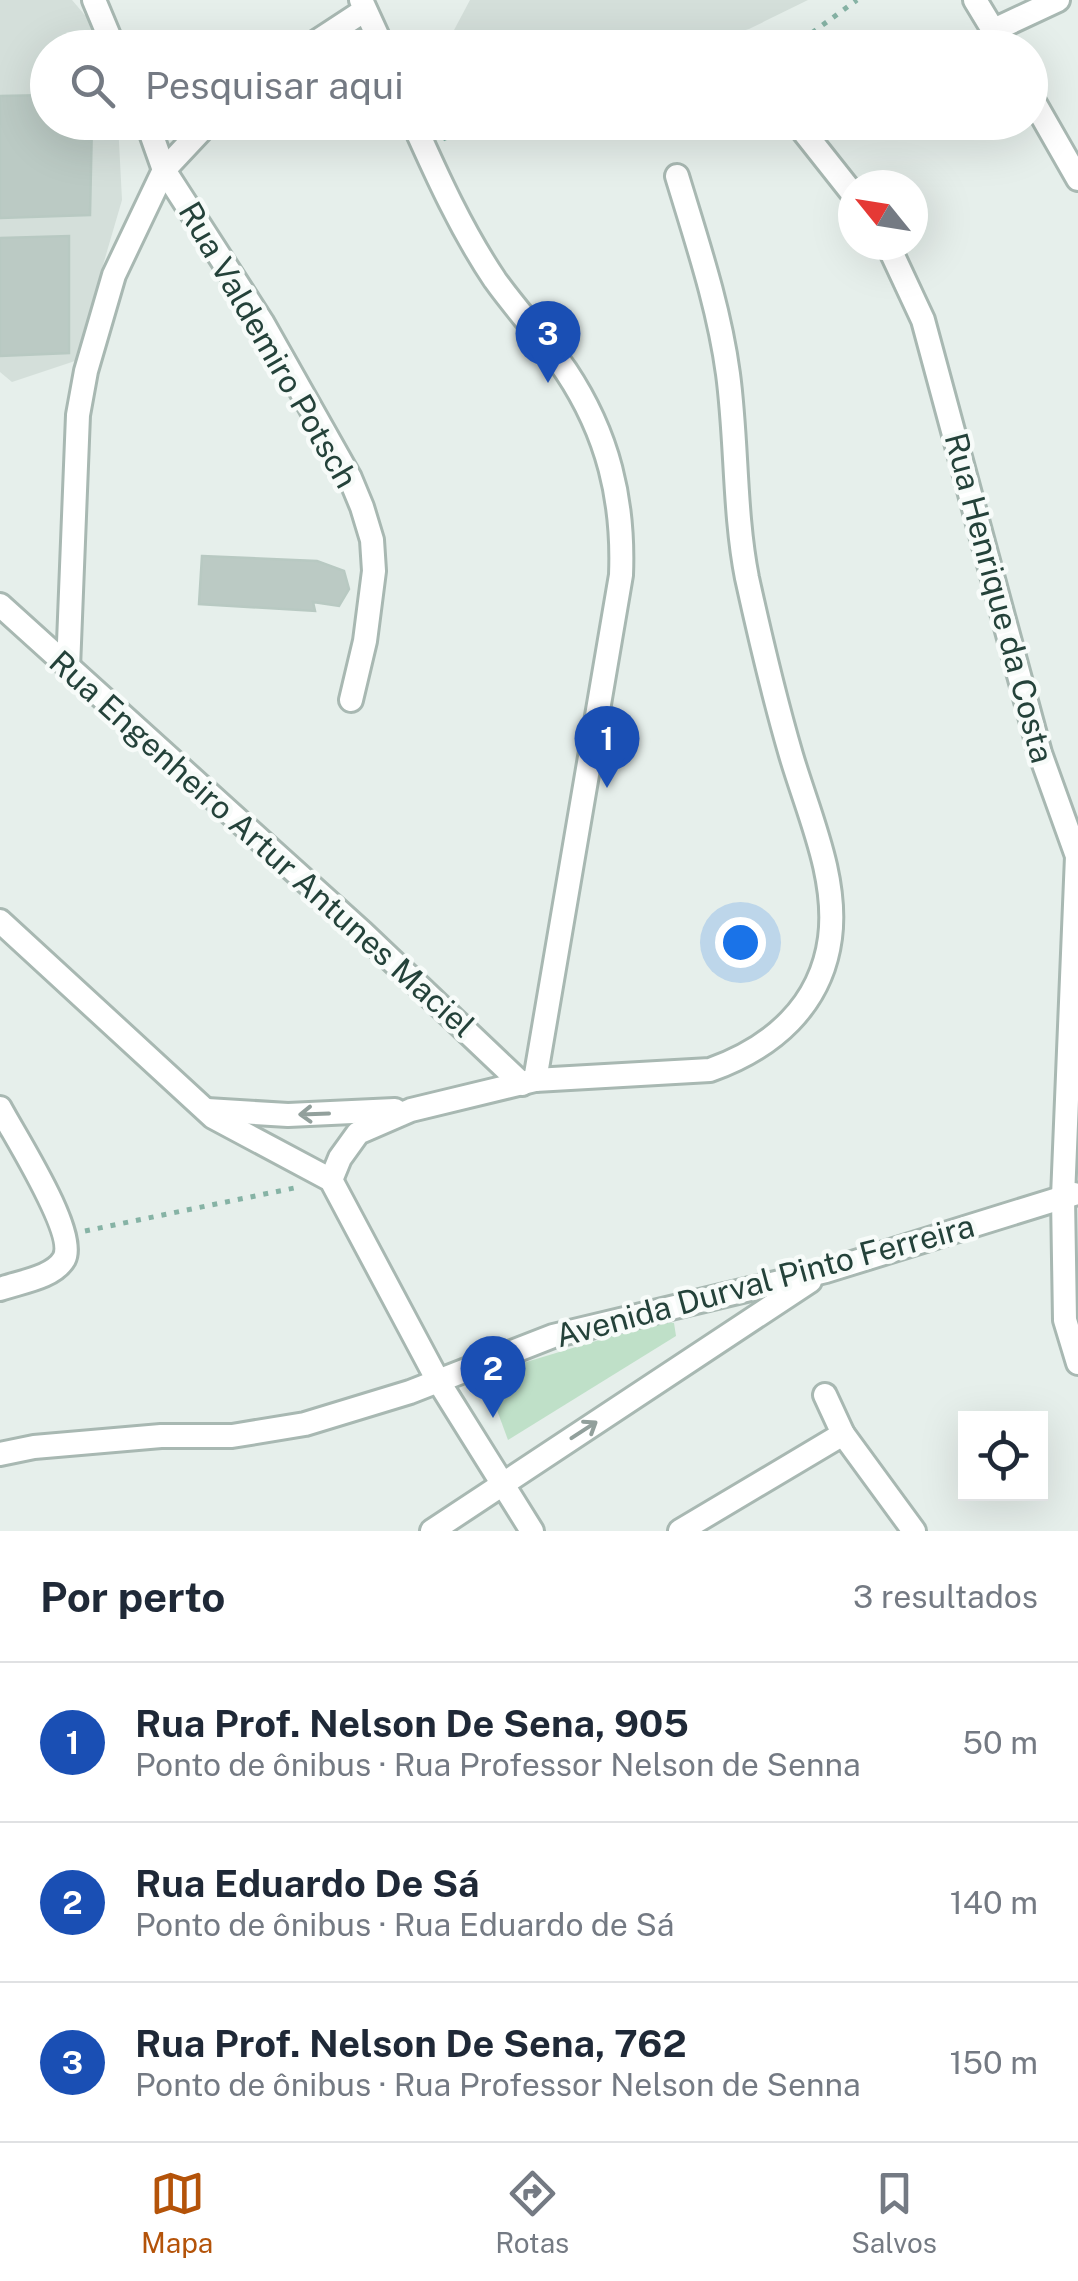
<!DOCTYPE html>
<html lang="pt">
<head>
<meta charset="utf-8">
<style>
	:root { --surface:#fff; --page:#f2f2f3; --text:#1f2937; --muted:#747a83; --line:#e0e1e3; --accent:#b45309 }
	body { margin:0; font-family:"Public Sans",sans-serif; background:var(--page); color:var(--text) }
	.controls { position:absolute; right:30px; bottom:30px; display:grid; overflow:hidden; border-radius:0px; box-shadow:0 10px 40px #0002 }
	.controls button { width:90px; height:90px; display:grid; place-items:center; padding:0; border:0; border-bottom:2px solid var(--line); background:var(--surface); color:var(--text); font:50px sans-serif }
	.compass { position:absolute; left:838px; top:170px; width:90px; height:90px; border-radius:50%; background:var(--surface); box-shadow:0 10px 40px #0002; rotate:300deg }
	.you { position:absolute; left:740px; top:942px; width:35px; height:35px; margin:-25px; border:8px solid #fff; border-radius:50%; background:#1a73e8; box-shadow:0 0 0 15px #1a73e833 }
	.badge { display:grid; place-items:center; width:65px; height:65px; border-radius:50%; background:var(--accent); color:#fff; font-size:32px; font-weight:700 }
	.pin { position:absolute; translate:-50% -82px; filter:drop-shadow(0 2px 5px #0008) }
	.pin::after { content:''; position:absolute; top:52px; width:35px; height:30px; background:inherit; clip-path:polygon(0 0,100% 0,50% 100%) }
	.list { margin:0; padding:0; list-style:none }
	h2 { display:flex; justify-content:space-between; align-items:center; height:130px; margin:0; padding:0 40px; font-size:42px }
	h2 small { font-size:32px; font-weight:400; color:var(--muted) }
	.list li { display:grid; grid-template-columns:65px 1fr auto; gap:30px; align-items:center; box-sizing:border-box; height:160px; padding:0 40px; border-top:2px solid var(--line) }
	.list b { display:block; font-size:38px; white-space:nowrap }
	.list p { margin:0; font-size:32px; white-space:nowrap; color:var(--muted) }
	.list em { font-size:32px; font-style:normal; color:var(--muted) }
	.icon { flex:none; width:55px; height:55px; fill:none; stroke:currentColor; stroke-width:2; stroke-linecap:round; stroke-linejoin:round }
	.map { position:relative; flex:none; width:1078px; height:1531px; overflow:hidden }
	.search { position:absolute; background:var(--surface); box-shadow:0 10px 40px #0002; left:30px; right:30px; top:30px; height:110px; display:flex; align-items:center; gap:25px; box-sizing:border-box; padding:0 35px; border-radius:55px; color:var(--muted); font-size:38px }
	.sheet { height:610px; background:var(--surface) }
	nav { display:flex; justify-content:space-around; align-items:center; box-sizing:border-box; height:140px; border-top:2px solid var(--line); background:var(--surface); font-size:28px; color:var(--muted) }
	nav a { display:grid; justify-items:center; gap:5px }
	nav .on { color:var(--accent) }
	.map>svg:first-child { display:block }
</style>
</head>
<body>
<div class="map">
<svg width="1078" height="1531" viewBox="0 0 1078 1531">
	<rect width="100%" height="100%" fill="#e6efeb"/>
	<!-- built -->
	<g fill="#d4dfda">
		<path d="M0,0H72L89,20L99,47L48,48V122L118,123L122,200L75,361L12,382L0,372Z"/>
		<path d="M470,0H808L749,29L687,47H445Z"/>
	</g>
	<!-- green -->
	<path fill="#bfe0c8" d="M662,1321L674,1323L676,1336L508,1440L487,1383L496,1371Z"/>
	<!-- building -->
	<g fill="#bbcac4" stroke="#b8c9c2" stroke-width="2.5">
		<path d="M48,95V122H92L90,215L0,218V96Z"/>
		<path d="M69,236V353L0,356V238Z"/>
		<path d="M202,556L317,561L344,571L349,589L339,606L313,602L315,611L199,604Z"/>
	</g>
	<g fill="none" stroke-linecap="round" stroke-linejoin="round">
		<!-- minor casing -->
		<g stroke="#a8b8b2" stroke-width="28">
			<g id="minor">
				<path d="M94,0L114,48"/>
				<path d="M361,0L383,48"/>
				<path d="M975,0L1004,48"/>
				<path d="M994,30L1058,0"/>
				<path d="M307,48L365,10"/>
				<path d="M1030,95L1078,179"/>
				<path d="M147,122L164,170L262,322L350,478L362,507L372,540L374,571L365,641L351,700"/>
				<path d="M413,122C437,176 462,231 495,280C517,311 544,339 566,371C608,434 624,500 621,575L535,1080"/>
				<path d="M796,122L853,194"/>
				<path d="M888,245L923,320L1040,753L1077,856L1063,1197L1065,1320L1078,1363"/>
				<path d="M0,605L363,933L522,1084"/>
				<path d="M68,668L78,415L86,371L114,275L164,170L209,122"/>
				<path d="M0,921L213,1117L331,1180L437,1379L532,1531"/>
				<path d="M0,1108C14,1135 78,1233 64,1259C53,1278 19,1282 0,1289"/>
				<path d="M207,1110L288,1115L395,1110"/>
				<path d="M331,1180L340,1158L358,1133L411,1110L535,1080L710,1070C772,1048 821,1006 830,938C838,877 808,813 791,755C774,697 760,637 747,578C734,512 737,441 728,374C719,307 697,242 677,176"/>
				<path d="M825,1395L843,1434L914,1531"/>
				<path d="M0,1454L34,1447L161,1436H232L305,1424L410,1392L553,1336L826,1271L1074,1194"/>
				<path d="M432,1531L810,1281"/>
				<path d="M680,1531L843,1434"/>
			</g>
		</g>
		<!-- path -->
		<g stroke="#86b3a5" stroke-width="5" stroke-dasharray="5 8" stroke-linecap="butt">
			<path d="M791,48L857,0"/>
			<path d="M443,139L482,122"/>
			<path d="M85,1231L294,1188"/>
		</g>
		<!-- minor -->
		<use href="#minor" stroke="#fff" stroke-width="22"/>
	</g>
	<!-- one-way arrows -->
	<defs><path id="oneway-shaft" d="M-6 0H5M1.5-3L5.5 0L1.5 3" fill="none" stroke-width="1.6" stroke-linecap="round" stroke-linejoin="round" transform="scale(2.5)"/></defs>
	<g stroke="#92a09c">
		<use href="#oneway-shaft" transform="translate(314 1114) rotate(178)"/>
		<use href="#oneway-shaft" transform="translate(584 1430) rotate(-33)"/>
	</g>
	<g text-anchor="middle" stroke-width="9" stroke-linejoin="round" paint-order="stroke">
		<!-- street labels -->
		<g font-size="32" fill="#24423a" stroke="#f7fbf9">
			<text transform="translate(268 345) rotate(60)" y="11">Rua Valdemiro Potsch</text>
			<text transform="translate(999 598) rotate(75)" y="11">Rua Henrique da Costa</text>
			<text transform="translate(262 844) rotate(42)" y="11">Rua Engenheiro Artur Antunes Maciel</text>
			<text transform="translate(765 1281) rotate(-15)" y="11">Avenida Durval Pinto Ferreira</text>
		</g>
	</g>
</svg>
<div class="controls">
<button><svg class="icon" aria-label="locate" viewBox="0 0 24 24"><circle cx="12" cy="12" r="6"/><path d="M12 2v4M12 18v4M2 12h4M18 12h4"/></svg></button>
</div>
<svg class="compass" viewBox="-18 -18 36 36"><path d="M0-13l5 13h-10z" fill="#e53935"/><path d="M0 13l5-13h-10z" fill="#747a83"/></svg>
<div class="you"></div>
<div class="pin badge" style="left:607px;top:788px;background:#1a4fb4">1</div>
<div class="pin badge" style="left:493px;top:1418px;background:#1a4fb4">2</div>
<div class="pin badge" style="left:548px;top:383px;background:#1a4fb4">3</div>
<div class="search"><svg class="icon" aria-label="search" viewBox="0 0 24 24"><circle cx="10" cy="10" r="6"/><path d="M15 15l6 6"/></svg>Pesquisar aqui</div>
</div>
<section class="sheet">
<h2>Por perto<small>3 resultados</small></h2>
<ul class="list">
<li><span class="badge" style="background:#1a4fb4">1</span><div><b>Rua Prof. Nelson De Sena, 905</b><p>Ponto de ônibus · Rua Professor Nelson de Senna</p></div><em>50 m</em></li>
<li><span class="badge" style="background:#1a4fb4">2</span><div><b>Rua Eduardo De Sá</b><p>Ponto de ônibus · Rua Eduardo de Sá</p></div><em>140 m</em></li>
<li><span class="badge" style="background:#1a4fb4">3</span><div><b>Rua Prof. Nelson De Sena, 762</b><p>Ponto de ônibus · Rua Professor Nelson de Senna</p></div><em>150 m</em></li>
</ul>
</section>
<nav>
<a class="on"><svg class="icon" aria-label="map" viewBox="0 0 24 24"><path d="M3 6l6-2 6 2 6-2v14l-6 2-6-2-6 2zM9 4v14M15 6v14"/></svg>Mapa</a>
<a><svg class="icon" aria-label="directions" viewBox="0 0 24 24"><path d="M12 3l9 9-9 9-9-9zM9 14v-3h6M13 9l2 2-2 2"/></svg>Rotas</a>
<a><svg class="icon" aria-label="saved" viewBox="0 0 24 24"><path d="M7 4h10v16l-5-4-5 4z"/></svg>Salvos</a>
</nav>
</body>
</html>
